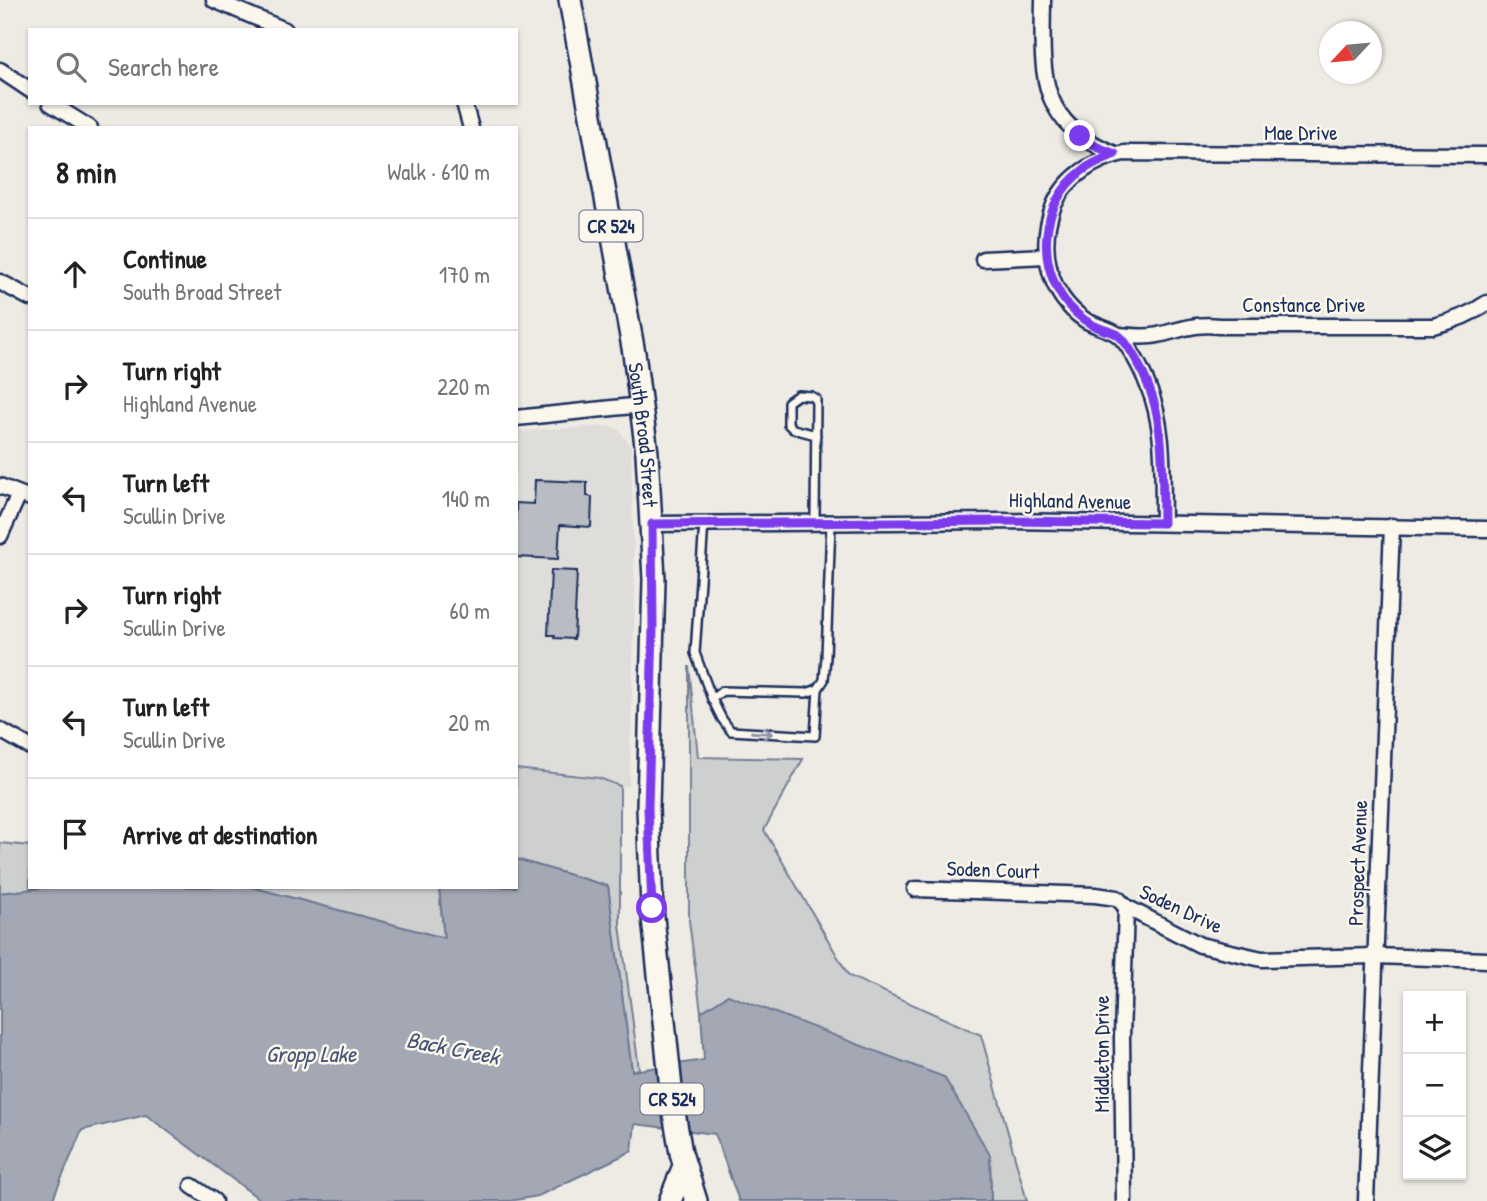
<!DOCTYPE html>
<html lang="en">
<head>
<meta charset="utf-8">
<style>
	:root { --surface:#fff; --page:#f6f6f6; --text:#222; --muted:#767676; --line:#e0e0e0 }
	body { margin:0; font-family:"Patrick Hand",sans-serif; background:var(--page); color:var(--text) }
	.controls { position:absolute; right:21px; bottom:21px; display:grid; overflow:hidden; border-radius:0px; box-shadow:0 2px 5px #0004 }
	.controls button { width:63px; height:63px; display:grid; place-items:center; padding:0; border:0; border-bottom:2px solid var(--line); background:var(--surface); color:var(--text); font:35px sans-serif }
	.compass { position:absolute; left:1319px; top:21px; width:63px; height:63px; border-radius:50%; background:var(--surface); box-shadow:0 2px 5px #0004; rotate:244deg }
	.stop { position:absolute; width:21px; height:21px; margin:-16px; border:5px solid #7c3aed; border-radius:50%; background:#fff }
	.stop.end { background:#7c3aed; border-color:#fff; box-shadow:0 2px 7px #0008 }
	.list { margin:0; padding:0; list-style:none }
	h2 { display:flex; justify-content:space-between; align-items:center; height:91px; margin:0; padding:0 28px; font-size:30px }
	h2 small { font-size:23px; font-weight:400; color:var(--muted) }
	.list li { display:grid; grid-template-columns:46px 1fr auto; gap:21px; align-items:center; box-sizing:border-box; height:112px; padding:0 28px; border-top:2px solid var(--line) }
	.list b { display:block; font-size:26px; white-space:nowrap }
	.list p { margin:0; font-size:23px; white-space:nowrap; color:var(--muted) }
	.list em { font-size:23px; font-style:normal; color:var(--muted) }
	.icon { flex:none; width:38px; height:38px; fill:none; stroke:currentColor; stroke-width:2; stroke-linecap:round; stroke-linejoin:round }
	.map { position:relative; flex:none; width:1487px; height:1201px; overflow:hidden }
	.search { position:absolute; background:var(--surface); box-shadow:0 2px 5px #0004; left:28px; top:28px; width:490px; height:77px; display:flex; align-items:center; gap:18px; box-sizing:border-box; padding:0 24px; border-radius:0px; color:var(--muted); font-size:26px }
	.panel { position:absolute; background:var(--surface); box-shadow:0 2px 5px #0004; left:28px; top:126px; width:490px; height:763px; border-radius:0px }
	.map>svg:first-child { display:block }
</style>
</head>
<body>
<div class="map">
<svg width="1487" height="1201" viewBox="0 0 1487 1201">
	<rect width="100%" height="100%" fill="#eeebe4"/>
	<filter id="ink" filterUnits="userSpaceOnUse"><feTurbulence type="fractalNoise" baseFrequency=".0143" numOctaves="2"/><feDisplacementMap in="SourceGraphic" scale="14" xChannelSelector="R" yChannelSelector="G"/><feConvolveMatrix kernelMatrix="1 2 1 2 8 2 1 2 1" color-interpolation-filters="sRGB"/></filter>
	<g filter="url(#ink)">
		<!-- built -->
		<path fill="#deddda" d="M610,426L619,430L631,446L635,599L629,786H620L599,778L516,769V431Z"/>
		<!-- green -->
		<g fill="#cecfcf" stroke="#747f96" stroke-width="2">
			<path d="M689,666L698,757L803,759L764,830L849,976L981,1035L1027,1201H991L990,1155L728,995L701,1012L689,921Z"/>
			<path d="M516,769L599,778L620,786V925L639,1069L632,1071L608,886L516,859Z"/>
			<path d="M0,843L30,846V887H52L0,893Z"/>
			<path d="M251,887H439L444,938Z"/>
		</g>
		<!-- water -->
		<path fill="#a3a8b4" stroke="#6d7892" stroke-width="2" d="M516,859L608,886L632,1071L704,1060L701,1012L728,995L944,1077L990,1155L991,1201H739L715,1134L635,1124L632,1151L538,1196L510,1201H262L146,1115L82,1130L52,1201H0V893L52,887H251L444,938L439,887H516Z"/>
		<!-- building -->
		<g fill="#b9bcc3" stroke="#1b2f5e" stroke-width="2">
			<path d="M535,480L587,482V496L592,497L591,527L560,525L558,559L516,557V503L534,504Z"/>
			<path d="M551,570L577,571L574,639L554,638L555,635H548Z"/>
		</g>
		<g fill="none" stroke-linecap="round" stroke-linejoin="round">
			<!-- lane casing -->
			<g stroke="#1b2f5e" stroke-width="12">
				<g id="lane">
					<path d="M815,522L816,399L811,396L798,395L788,402V424L793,429L816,435"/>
					<path d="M704,523L695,653L712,699L722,719L731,731L815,736L818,689L824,680L826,657L831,523"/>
					<path d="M712,699L722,691L806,693L818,689"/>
				</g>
			</g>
			<!-- street casing -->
			<g stroke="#1b2f5e" stroke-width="19">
				<g id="street">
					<path d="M214,0L285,30"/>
					<path d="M1043,0C1042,73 1036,122 1115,154"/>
					<path d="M0,70L30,90"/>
					<path d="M50,103L90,128"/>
					<path d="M464,103L471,128"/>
					<path d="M983,259L1046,256"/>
					<path d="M0,282L30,298"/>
					<path d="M1118,335C1131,336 1144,338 1158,335C1181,330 1194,323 1219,326H1433C1454,321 1470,315 1487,303"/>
					<path d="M516,418L642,405"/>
					<path d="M0,486L30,498"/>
					<path d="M1163,523C1162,478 1166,428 1148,386C1143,372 1129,344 1118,335C1111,329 1094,326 1085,320C1047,294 1038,246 1054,205C1066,177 1095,159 1124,153L1487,155"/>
					<path d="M652,524L1002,521L1487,529"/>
					<path d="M0,536L19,494"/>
					<path d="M0,730L30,747"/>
					<path d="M915,889L1095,895L1117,898L1126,907L1200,945L1262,959L1375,956L1487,960"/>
					<path d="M192,1186L214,1201"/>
					<path d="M1124,1201L1122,1038L1126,907"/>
					<path d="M1366,1201L1392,526"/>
				</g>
			</g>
			<!-- primary casing -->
			<g stroke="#1b2f5e" stroke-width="26">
				<g id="primary">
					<path id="s1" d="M570,0L634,353L647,453L654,579L648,808L652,908L673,1107L681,1153L696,1201"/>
					<path d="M670,1201L684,1166"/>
				</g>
			</g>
			<!-- lane -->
			<use href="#lane" stroke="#fbf7ec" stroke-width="7"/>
			<!-- street -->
			<use href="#street" stroke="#fbf7ec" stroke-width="14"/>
			<!-- primary -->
			<use href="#primary" stroke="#fbf7ec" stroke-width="21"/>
		</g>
		<!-- one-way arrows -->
		<defs><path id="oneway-shaft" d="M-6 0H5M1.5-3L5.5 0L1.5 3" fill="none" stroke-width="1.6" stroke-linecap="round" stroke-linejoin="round" transform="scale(1.75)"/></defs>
		<use stroke="#8b93a5" href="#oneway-shaft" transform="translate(762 733) rotate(4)"/>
	</g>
	<g fill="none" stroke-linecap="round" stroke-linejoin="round" filter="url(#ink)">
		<!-- route -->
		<path stroke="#7c3aed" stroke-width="9" d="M652,908L648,808L653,628L652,524L1002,521L1163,523C1162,478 1166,428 1148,385C1143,372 1129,343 1118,335C1114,332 1107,331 1102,329C1090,325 1077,315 1068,305C1035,265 1040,202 1082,171C1092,163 1103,159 1115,154L1097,147L1080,136"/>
	</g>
	<g text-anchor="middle" stroke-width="5" stroke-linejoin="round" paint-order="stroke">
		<!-- shield labels -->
		<g fill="#fbf7ec" stroke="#5e6b89" stroke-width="2">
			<rect x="579.5" y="210.5" width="63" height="31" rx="5"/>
			<rect x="640.5" y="1083.5" width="63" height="31" rx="5"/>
		</g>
		<g font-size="19" font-weight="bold" fill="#1b2f5e">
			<text x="611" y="233">CR 524</text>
			<text x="672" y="1106">CR 524</text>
		</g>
		<!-- street labels -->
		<g font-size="21" fill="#1b2f5e" stroke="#fbf7ec">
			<text x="1301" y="140">Mae Drive</text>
			<text x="1304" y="312">Constance Drive</text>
			<text dy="7" stroke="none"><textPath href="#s1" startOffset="441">South Broad Street</textPath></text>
			<text transform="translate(1070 501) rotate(1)" y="7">Highland Avenue</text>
			<text transform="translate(1358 863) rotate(-88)" y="7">Prospect Avenue</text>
			<text transform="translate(993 870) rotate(2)" y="7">Soden Court</text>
			<text transform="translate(1181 909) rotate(25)" y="7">Soden Drive</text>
			<text transform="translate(1102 1054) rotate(-90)" y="7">Middleton Drive</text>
		</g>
		<!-- water labels -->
		<g font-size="23" font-style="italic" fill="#445378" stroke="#fbf7ec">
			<text transform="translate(453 1048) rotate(11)" y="8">Back Creek</text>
			<text x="311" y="1062">Gropp Lake</text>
		</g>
	</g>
</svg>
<div class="controls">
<button>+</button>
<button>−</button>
<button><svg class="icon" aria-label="layers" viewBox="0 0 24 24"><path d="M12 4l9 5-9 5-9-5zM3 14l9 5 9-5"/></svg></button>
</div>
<svg class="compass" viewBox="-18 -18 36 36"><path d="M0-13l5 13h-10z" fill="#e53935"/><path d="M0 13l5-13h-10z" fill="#767676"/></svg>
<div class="stop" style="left:652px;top:908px"></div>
<div class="stop end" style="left:1080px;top:136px"></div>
<div class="search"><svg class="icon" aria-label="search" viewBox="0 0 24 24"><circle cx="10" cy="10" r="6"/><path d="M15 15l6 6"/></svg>Search here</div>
<section class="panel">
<h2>8 min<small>Walk · 610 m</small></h2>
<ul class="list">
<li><svg class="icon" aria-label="ahead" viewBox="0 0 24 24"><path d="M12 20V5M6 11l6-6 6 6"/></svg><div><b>Continue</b><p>South Broad Street</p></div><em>170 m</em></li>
<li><svg class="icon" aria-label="right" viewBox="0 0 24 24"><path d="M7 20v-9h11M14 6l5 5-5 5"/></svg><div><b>Turn right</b><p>Highland Avenue</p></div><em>220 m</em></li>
<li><svg class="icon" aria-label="left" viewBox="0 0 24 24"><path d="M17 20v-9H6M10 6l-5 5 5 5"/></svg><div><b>Turn left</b><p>Scullin Drive</p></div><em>140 m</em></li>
<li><svg class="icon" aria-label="right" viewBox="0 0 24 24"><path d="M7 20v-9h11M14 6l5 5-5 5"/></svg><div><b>Turn right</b><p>Scullin Drive</p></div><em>60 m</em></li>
<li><svg class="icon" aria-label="left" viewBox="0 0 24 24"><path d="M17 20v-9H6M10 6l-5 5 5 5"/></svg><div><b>Turn left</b><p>Scullin Drive</p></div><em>20 m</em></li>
<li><svg class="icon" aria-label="arrive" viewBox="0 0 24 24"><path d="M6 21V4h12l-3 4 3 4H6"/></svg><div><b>Arrive at destination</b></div></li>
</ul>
</section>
</div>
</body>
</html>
